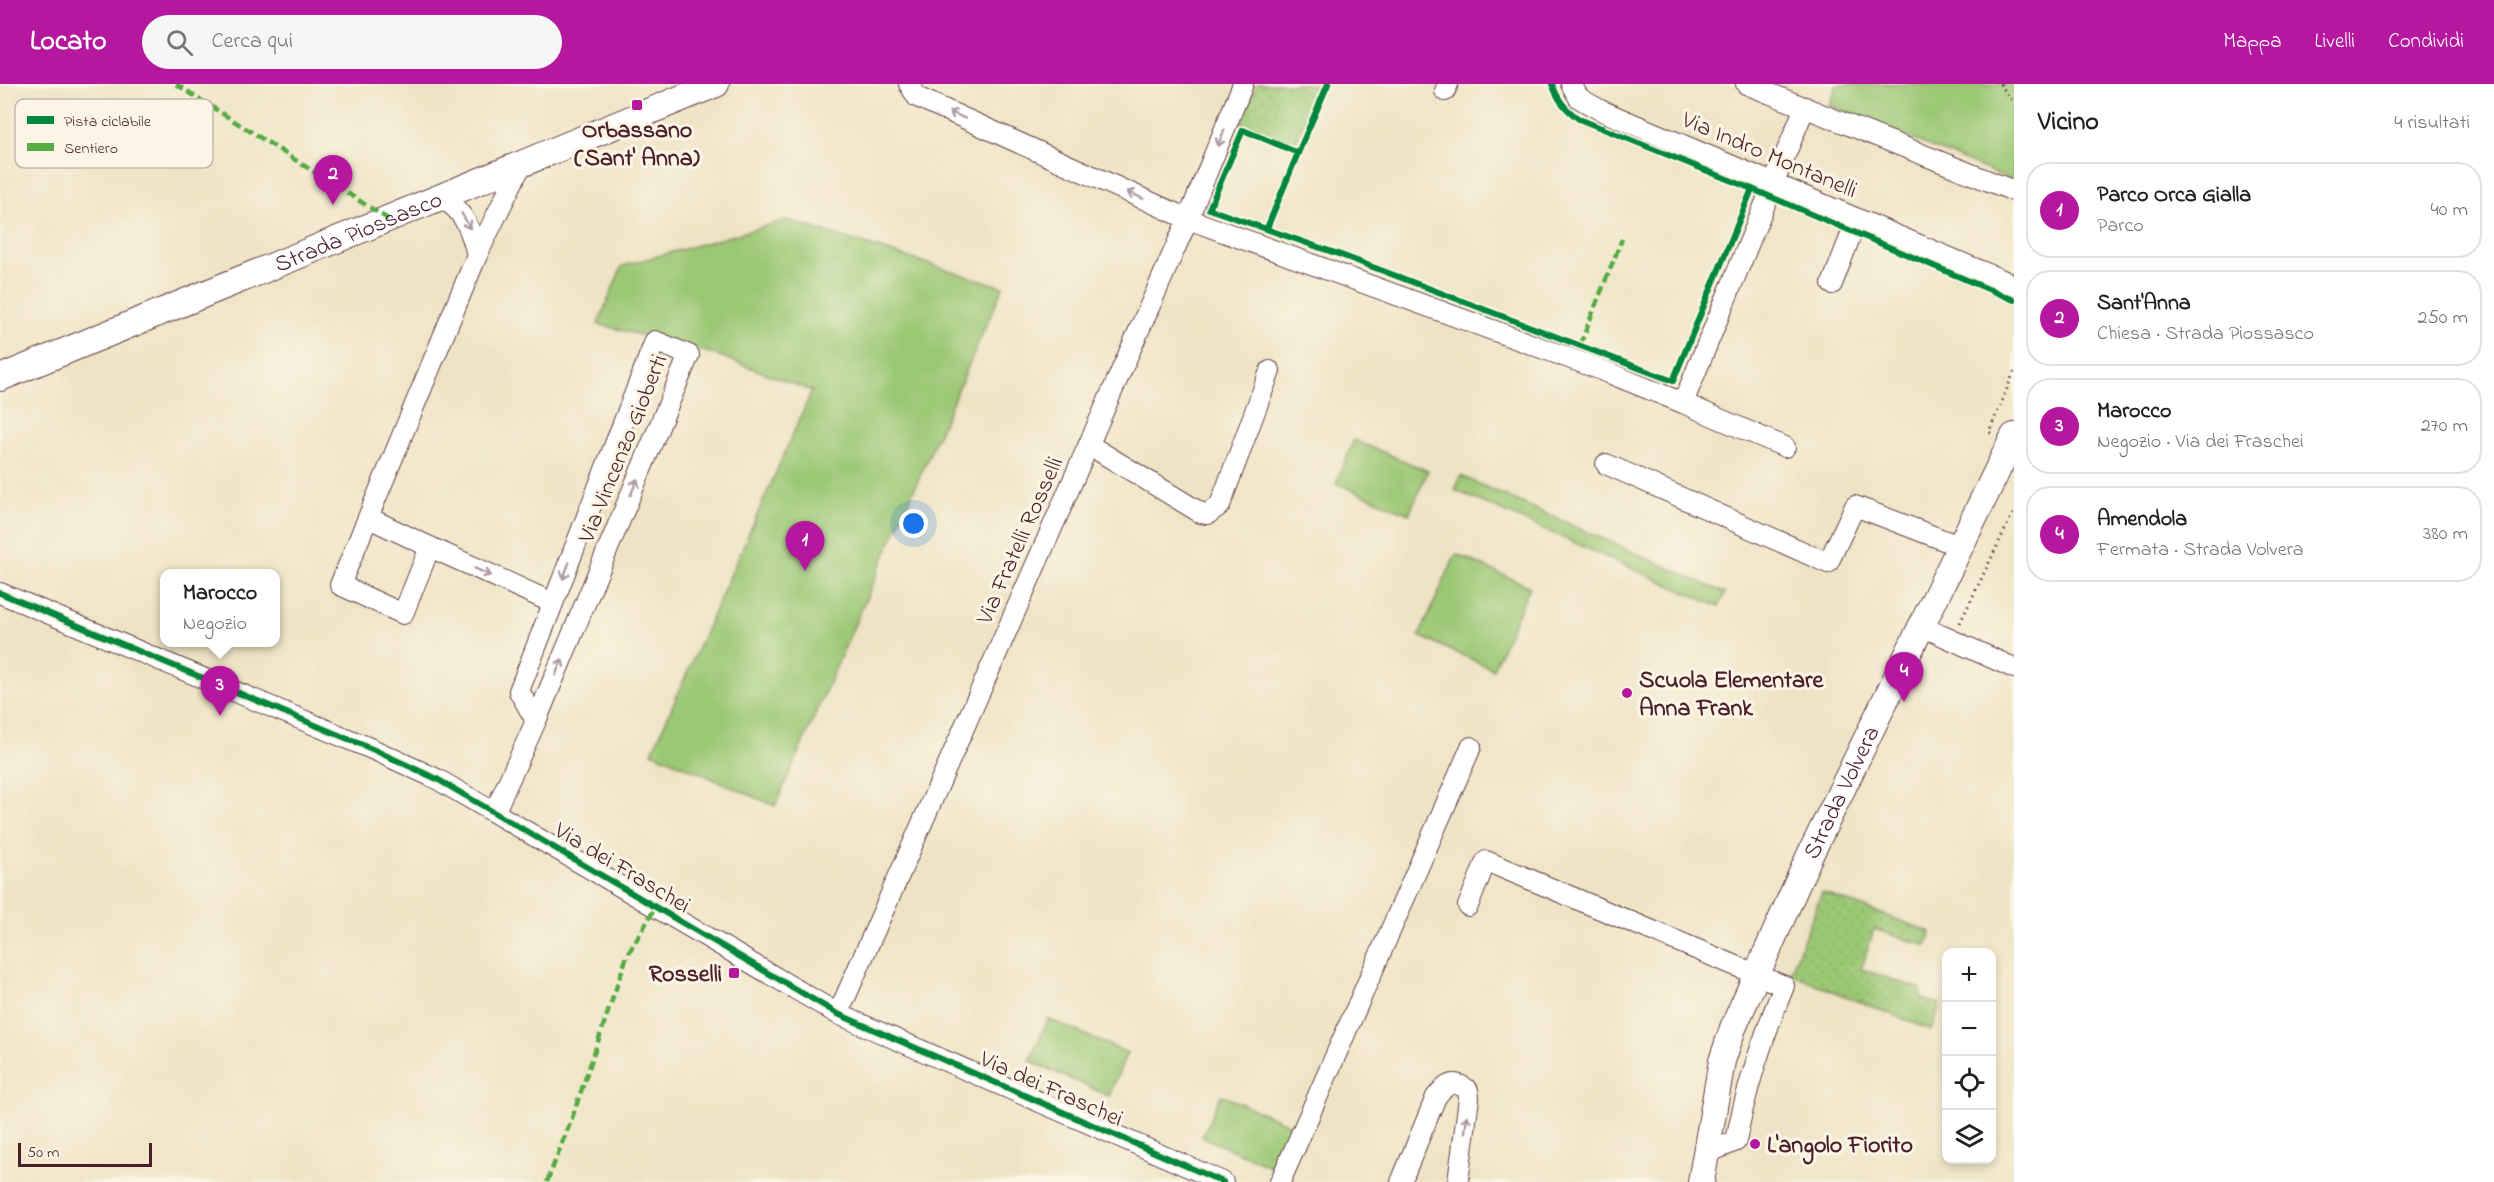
<!DOCTYPE html>
<html lang="it">
<head>
<meta charset="utf-8">
<style>
	:root { --surface:#fff; --page:#f6f6f6; --text:#202124; --muted:#757577; --line:#e0e0e0; --accent:#b5179e }
	body { margin:0; font-family:"Indie Flower",sans-serif; background:var(--page); color:var(--text) }
	.controls { position:absolute; right:18px; bottom:18px; display:grid; overflow:hidden; border-radius:12px; box-shadow:0 3px 9px #0003 }
	.controls button { width:54px; height:54px; display:grid; place-items:center; padding:0; border:0; border-bottom:2px solid var(--line); background:var(--surface); color:var(--text); font:30px sans-serif }
	.scale { position:absolute; left:18px; bottom:15px; width:134px; box-sizing:border-box; padding-left:6px; border:3px solid #4a1f2b; border-top:0; font-size:16px; line-height:21px; white-space:nowrap; color:#4a1f2b; -webkit-text-stroke:4px #fcf5e5; paint-order:stroke }
	.you { position:absolute; left:914px; top:440px; width:21px; height:21px; margin:-15px; border:4px solid #fff; border-radius:50%; background:#1a73e8; box-shadow:0 0 0 9px #1a73e833 }
	.badge { display:grid; place-items:center; width:39px; height:39px; border-radius:50%; background:var(--accent); color:#fff; font-size:20px; font-weight:700 }
	.pin { position:absolute; translate:-50% -50px; filter:drop-shadow(0 2px 3px #0008) }
	.pin::after { content:''; position:absolute; top:32px; width:21px; height:18px; background:inherit; clip-path:polygon(0 0,100% 0,50% 100%) }
	.popup { position:absolute; left:160px; top:485px; width:120px; height:78px; box-sizing:border-box; display:grid; place-content:center; border-radius:12px; background:var(--surface); filter:drop-shadow(0 2px 4px #0005); font-size:20px; white-space:nowrap; color:var(--muted) }
	.popup b { font-size:22px; color:var(--text) }
	.popup::after { content:''; position:absolute; left:50%; top:100%; margin-left:-12px; border:12px solid transparent; border-top-color:var(--surface) }
	.list { margin:0; padding:0; list-style:none }
	h2 { display:flex; justify-content:space-between; align-items:center; height:78px; margin:0; padding:0 24px; font-size:26px }
	h2 small { font-size:20px; font-weight:400; color:var(--muted) }
	.list li { display:grid; grid-template-columns:39px 1fr auto; gap:18px; align-items:center; box-sizing:border-box; height:96px; margin:0 12px 12px; padding:0 12px; border:2px solid var(--line); border-radius:24px }
	.list b { display:block; font-size:22px; white-space:nowrap }
	.list p { margin:0; font-size:20px; white-space:nowrap; color:var(--muted) }
	.list em { font-size:20px; font-style:normal; color:var(--muted) }
	.icon { flex:none; width:33px; height:33px; fill:none; stroke:currentColor; stroke-width:2; stroke-linecap:round; stroke-linejoin:round }
	.map { position:relative; flex:none; width:2014px; height:1098px; overflow:hidden }
	header { display:flex; align-items:center; gap:36px; box-sizing:border-box; height:84px; padding:0 30px; background:var(--accent); color:#fff }
	header strong { font-size:28px }
	nav { display:flex; gap:33px; margin-inline-start:auto; font-size:21px }
	.search { width:420px; height:54px; background:var(--page); display:flex; align-items:center; gap:15px; box-sizing:border-box; padding:0 21px; border-radius:33px; color:var(--muted); font-size:22px }
	main { display:flex }
	aside { flex:1; background:var(--surface) }
	.map>svg:first-child { display:block }
</style>
</head>
<body>
<header>
<strong>Locato</strong>
<div class="search"><svg class="icon" aria-label="search" viewBox="0 0 24 24"><circle cx="10" cy="10" r="6"/><path d="M15 15l6 6"/></svg>Cerca qui</div>
<nav><a>Mappa</a><a>Livelli</a><a>Condividi</a></nav>
</header>
<main>
<div class="map">
<svg width="2014" height="1098" viewBox="0 0 2014 1098">
	<defs>
		<pattern id="garden-dots" width="8" height="8" patternUnits="userSpaceOnUse" patternTransform="scale(1.5)"><rect width="8" height="8" fill="#9bc875"/><path d="M2 2h.1M6 6h.1" fill="none" stroke="#87ab65" stroke-width="1.8" stroke-linecap="round"/></pattern>
	</defs>
	<rect width="100%" height="100%" fill="#fcf5e5"/>
	<filter id="ink" filterUnits="userSpaceOnUse"><feTurbulence type="fractalNoise" baseFrequency=".0167" numOctaves="2"/><feDisplacementMap in="SourceGraphic" scale="12" xChannelSelector="R" yChannelSelector="G"/><feConvolveMatrix kernelMatrix="1 2 1 2 8 2 1 2 1" color-interpolation-filters="sRGB"/></filter>
	<filter id="wash" filterUnits="userSpaceOnUse"><feTurbulence type="fractalNoise" baseFrequency=".008" numOctaves="4" result="noise"/><feDisplacementMap in="SourceGraphic" scale="24" xChannelSelector="R" yChannelSelector="G"/><feGaussianBlur stdDeviation="1.35" result="paint"/><feColorMatrix in="noise" values="0 0 0 0 0 0 0 0 0 0 0 0 0 0 0 0 0 1.4 0 .05"/><feComposite in="paint" operator="in"/></filter>
	<g filter="url(#wash)">
		<rect width="100%" height="100%" fill="#eee4c5"/>
		<!-- park -->
		<g fill="#9bc875" stroke="#727450" stroke-width="1.5">
			<path d="M1837,0H2014V97L1829,21Z"/>
			<path d="M787,136L1003,203L775,722L652,668L812,307L714,270L598,240L622,182Z"/>
			<path d="M1354,356L1428,387L1409,430L1336,399Z"/>
			<path d="M1461,392L1725,509L1719,523L1455,406Z"/>
			<path d="M1456,470L1530,503L1493,585L1419,552Z"/>
			<path d="M1048,935L1127,969L1109,1012L1030,977Z"/>
			<path d="M1221,1011L1291,1041L1272,1083L1202,1053Z"/>
		</g>
		<!-- garden -->
		<g fill="url(#garden-dots)" stroke="#727450" stroke-width="1.5">
			<path d="M1257,0H1320L1294,61L1241,39Z"/>
			<path d="M1822,808L1931,848L1927,862L1874,845L1861,885L1921,905V915L1940,920L1931,946L1790,890Z"/>
		</g>
	</g>
	<g filter="url(#ink)">
		<g fill="none" stroke-linecap="round" stroke-linejoin="round">
			<!-- minor casing -->
			<g stroke="#633d42" stroke-width="22">
				<g id="minor">
					<path d="M909,0L917,13L1188,135L1599,285L1683,319L1805,23"/>
					<path d="M1571,0L1579,14L1600,26L2014,201"/>
					<path d="M1746,0L2014,107"/>
					<path d="M1445,7L1448,0"/>
					<path d="M441,113C464,127 471,145 477,171"/>
					<path d="M1832,200L1857,135"/>
					<path d="M1683,319L1785,363"/>
					<path d="M1089,361L1201,429L1208,430L1220,421L1270,287"/>
					<path d="M1606,380L1828,479L1855,422L1959,462"/>
					<path d="M369,434L430,463L403,530L340,501L477,171L522,79"/>
					<path d="M430,463L553,519"/>
					<path d="M0,509L372,665L437,695L838,930L1223,1098"/>
					<path d="M1921,542L2014,584"/>
					<path d="M495,727L536,637L689,271L655,257L519,607L536,637"/>
					<path d="M1468,822L1486,777L1784,902C1763,953 1746,1003 1736,1057L1705,1070"/>
					<path d="M838,930L1188,135L1243,0"/>
					<path d="M1280,1098L1471,663"/>
					<path d="M1401,1098L1436,1013C1446,1000 1454,995 1468,1006L1469,1014L1458,1098"/>
				</g>
			</g>
			<!-- tertiary casing -->
			<g stroke="#633d42" stroke-width="28">
				<g id="tertiary">
					<path id="s1" d="M0,294L716,0"/>
					<path id="s2" d="M1701,1098L1722,977L1733,944L1809,773L2014,352"/>
				</g>
			</g>
			<!-- path -->
			<g stroke="#633d42" stroke-width="3" stroke-dasharray="1.5 4.5" stroke-linecap="butt">
				<path d="M2000,0L2014,19"/>
				<path d="M1991,349L1989,348L2014,288"/>
				<path d="M1960,539L2014,427"/>
			</g>
			<!-- minor -->
			<use href="#minor" stroke="#fff" stroke-width="20"/>
			<!-- tertiary -->
			<use href="#tertiary" stroke="#fff" stroke-width="26"/>
			<!-- quiet -->
			<g stroke="#57aa44" stroke-width="4.5" stroke-dasharray="9 4.5" stroke-linecap="butt">
				<path d="M176,0L388,135"/>
				<path d="M1580,261L1622,155"/>
				<path d="M547,1098L572,1034L627,872L655,824"/>
			</g>
			<!-- cycleway casing -->
			<g stroke="#fcf5e5" stroke-width="10">
				<g id="cycleway">
					<path d="M1328,0L1298,69L1243,46L1209,125L1341,171L1673,297L1752,105"/>
					<path d="M1552,0C1558,16 1565,25 1579,35L1752,105L2014,216"/>
					<path d="M1267,144L1298,69"/>
					<path d="M0,509L372,665L437,695L838,930L1223,1098"/>
				</g>
			</g>
			<!-- cycleway -->
			<use href="#cycleway" stroke="#00873e" stroke-width="6"/>
		</g>
		<!-- one-way arrows -->
		<defs><path id="oneway-shaft" d="M-6 0H5M1.5-3L5.5 0L1.5 3" fill="none" stroke-width="1.6" stroke-linecap="round" stroke-linejoin="round" transform="scale(1.5)"/></defs>
		<g stroke="#ae9aa0">
			<use href="#oneway-shaft" transform="translate(957 31) rotate(-156)"/>
			<use href="#oneway-shaft" transform="translate(1221 54) rotate(112)"/>
			<use href="#oneway-shaft" transform="translate(1135 111) rotate(-156)"/>
			<use href="#oneway-shaft" transform="translate(466 137) rotate(60)"/>
			<use href="#oneway-shaft" transform="translate(634 403) rotate(-67)"/>
			<use href="#oneway-shaft" transform="translate(566 487) rotate(111)"/>
			<use href="#oneway-shaft" transform="translate(483 488) rotate(24)"/>
			<use href="#oneway-shaft" transform="translate(559 583) rotate(-67)"/>
			<use href="#oneway-shaft" transform="translate(1466 1040) rotate(-83)"/>
		</g>
	</g>
	<!-- markers -->
	<g fill="#b5179e" stroke="#fcf5e5" stroke-width="2">
		<rect x="631" y="15" width="12" height="12" rx="3"/>
		<circle cx="1627" cy="609" r="6"/>
		<rect x="728" y="883" width="12" height="12" rx="3"/>
		<circle cx="1755" cy="1060" r="6"/>
	</g>
	<g text-anchor="middle" stroke-width="6" stroke-linejoin="round" paint-order="stroke">
		<!-- poi labels -->
		<g font-size="24" font-weight="bold" fill="#4a1f2b" stroke="#fcf5e5" text-anchor="start">
			<text x="637" y="53" text-anchor="middle">Orbassano<tspan x="637" dy="28">(Sant' Anna)</tspan></text>
			<text x="1639" y="603">Scuola Elementare<tspan x="1639" dy="28">Anna Frank</tspan></text>
			<text x="722" y="897" text-anchor="end">Rosselli</text>
			<text x="1767" y="1068">L'angolo Fiorito</text>
		</g>
		<!-- street labels -->
		<g font-size="24" fill="#4a1f2b" stroke="#fcf5e5">
			<text transform="translate(1770 70) rotate(23)" y="8">Via Indro Montanelli</text>
			<text dy="8" stroke="none"><textPath href="#s1" startOffset="387">Strada Piossasco</textPath></text>
			<text transform="translate(622 364) rotate(-68)" y="8">Via Vincenzo Gioberti</text>
			<text transform="translate(1019 456) rotate(-66)" y="8">Via Fratelli Rosselli</text>
			<text dy="8" stroke="none"><textPath href="#s2" startOffset="417">Strada Volvera</textPath></text>
			<text transform="translate(623 783) rotate(31)" y="8">Via dei Fraschei</text>
			<text transform="translate(1052 1004) rotate(24)" y="8">Via dei Fraschei</text>
		</g>
	</g>
	<!-- legend -->
	<rect x="15" y="15" width="198" height="69" rx="9" fill="#fcf5e5" stroke="#c7b5ad" stroke-width="1.5"/>
	<rect x="27" y="32" width="27" height="8" fill="#00873e"/>
	<rect x="27" y="59" width="27" height="8" fill="#57aa44"/>
	<g font-size="16" fill="#4a1f2b">
		<text x="64" y="42">Pista ciclabile</text>
		<text x="64" y="69">Sentiero</text>
	</g>
</svg>
<div class="controls">
<button>+</button>
<button>−</button>
<button><svg class="icon" aria-label="locate" viewBox="0 0 24 24"><circle cx="12" cy="12" r="6"/><path d="M12 2v4M12 18v4M2 12h4M18 12h4"/></svg></button>
<button><svg class="icon" aria-label="layers" viewBox="0 0 24 24"><path d="M12 4l9 5-9 5-9-5zM3 14l9 5 9-5"/></svg></button>
</div>
<div class="scale">50 m</div>
<div class="you"></div>
<div class="pin badge" style="left:805px;top:487px">1</div>
<div class="pin badge" style="left:333px;top:121px">2</div>
<div class="pin badge" style="left:220px;top:632px">3</div>
<div class="popup"><b>Marocco</b>Negozio</div>
<div class="pin badge" style="left:1904px;top:618px">4</div>
</div>
<aside>
<h2>Vicino<small>4 risultati</small></h2>
<ul class="list">
<li><span class="badge">1</span><div><b>Parco Orca Gialla</b><p>Parco</p></div><em>40 m</em></li>
<li><span class="badge">2</span><div><b>Sant'Anna</b><p>Chiesa · Strada Piossasco</p></div><em>250 m</em></li>
<li><span class="badge">3</span><div><b>Marocco</b><p>Negozio · Via dei Fraschei</p></div><em>270 m</em></li>
<li><span class="badge">4</span><div><b>Amendola</b><p>Fermata · Strada Volvera</p></div><em>380 m</em></li>
</ul>
</aside>
</main>
</body>
</html>
